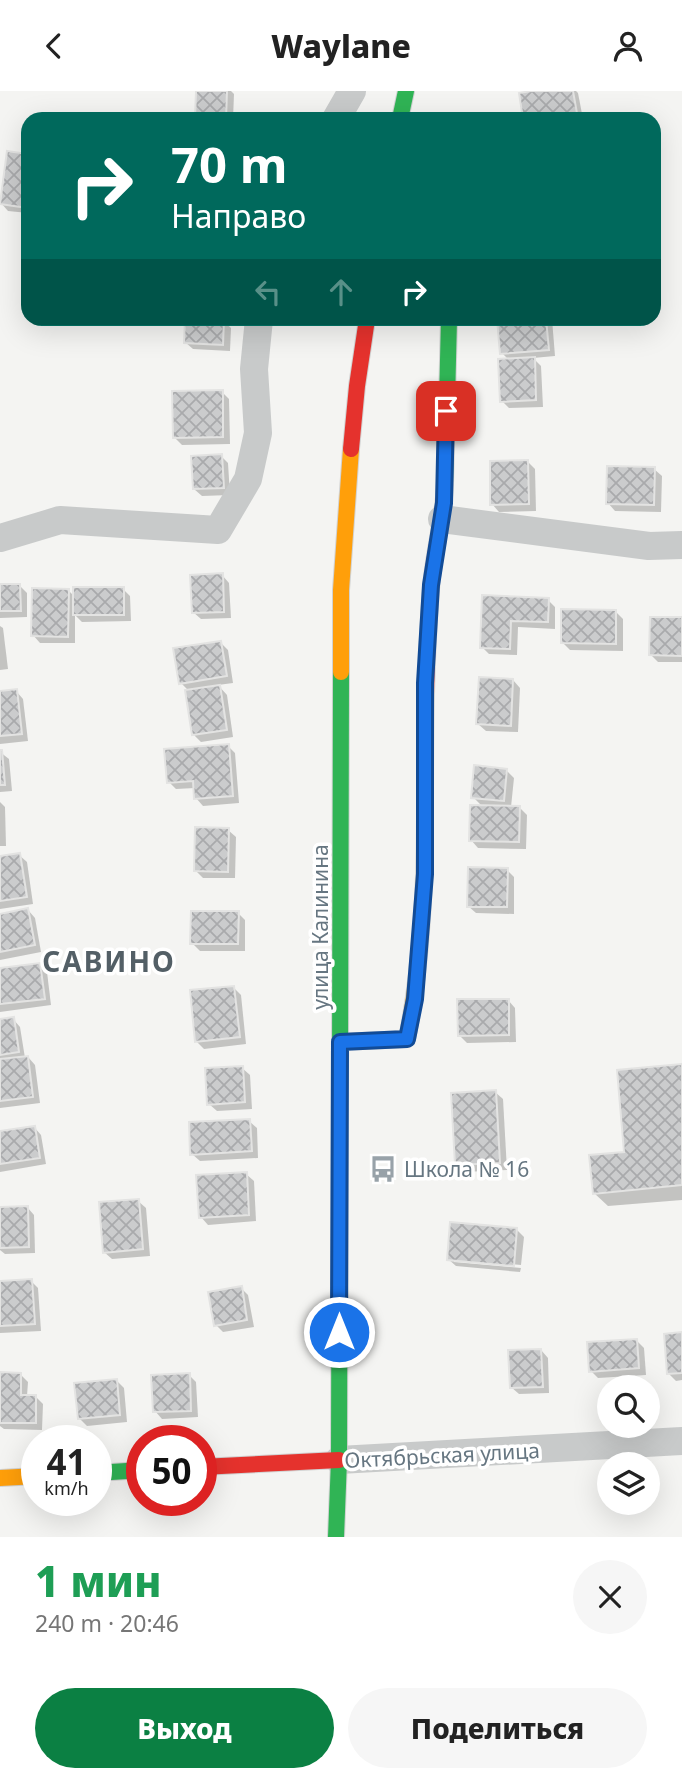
<!DOCTYPE html>
<html lang="ru">
<head>
<meta charset="utf-8">
<style>
	:root { --surface:#fff; --page:#f6f6f6; --text:#222; --muted:#767676; --accent:#0b8043 }
	body { margin:0; font-family:"Noto Sans",sans-serif; background:var(--page); color:var(--text); height:100vh; display:flex; flex-direction:column; font-size:26px; white-space:nowrap }
	* { box-sizing:border-box; margin:0 }
	p { font-size:23px; color:var(--muted) }
	.icon { flex:none; width:38px; height:38px; fill:none; stroke:currentColor; stroke-width:2; stroke-linecap:round; stroke-linejoin:round }
	.map { position:relative; height:1446px; overflow:hidden }
	.drawer { display:flex; flex-direction:column; background:var(--surface); flex:1 }
	.drawer>* { flex:none }
	.top-card { position:absolute; left:21px; top:21px; width:640px; height:214px; border-radius:21px; box-shadow:0 7px 28px #0002; background:#00695c; color:#fff; overflow:hidden }
	.controls { position:absolute; left:597px; top:1284px; display:grid; gap:14px }
	.controls a { display:grid; place-items:center; width:63px; height:63px; border-radius:50%; background:var(--surface); box-shadow:0 7px 28px #0002; font-size:35px }
	.speed { position:absolute; left:21px; top:1334px; display:flex; gap:14px; font-size:35px; font-weight:700; text-align:center }
	.speed>* { display:grid; place-content:center; width:91px; height:91px; border-radius:50%; background:var(--surface); box-shadow:0 7px 28px #0002; line-height:1 }
	.speed small { font-size:18px; font-weight:400 }
	.speed .limit { border:10px solid #d22; background:#fff; color:#111 }
	.pin { position:absolute; display:grid; place-items:center; width:60px; height:60px; color:#fff; margin:-30px; border-radius:14px; box-shadow:0 4px 10px #0006 }
	.me { position:absolute; width:77px; margin:-38px; rotate:0deg; stroke-linejoin:round; filter:drop-shadow(0 0 5px #0008) }
	.turn { display:flex; align-items:center; gap:24px; height:147px; padding:0 35px; font-size:32px }
	.turn .icon { width:91px; height:91px; stroke-width:2.5 }
	.turn b { display:block; font-size:49px; line-height:60px }
	.lanes { display:flex; align-items:center; height:66px; padding:0 35px; background:#0003; justify-content:center; gap:35px; direction:ltr }
	.lanes .off { opacity:.35 }
	.round { display:grid; place-items:center; flex:none; width:74px; height:74px; border-radius:37px; background:var(--page) }
	.headline { display:flex; align-items:center; justify-content:space-between; height:119px; padding:0 35px }
	h1 { font-size:42px; font-weight:800; line-height:52px; color:#1e9e55 }
	.button { display:flex; gap:14px; margin-top:auto; padding:14px 35px }
	.button a { flex:1; height:80px; border-radius:42px; background:var(--accent); color:#fff; font-size:28px; font-weight:800; line-height:80px; text-align:center }
	.button a+a { background:var(--page); color:var(--text) }
	header { display:flex; justify-content:space-between; align-items:center; height:91px; padding:0 35px; background:var(--surface); font-size:32px; font-weight:800 }
	.map>svg:first-child { display:block }
	.shadow { fill:#0003 }
	.building { fill:url(#building-cross-hatch); stroke:#e3e3e2; stroke-width:2 }
	.lines { fill:none; stroke-linecap:round; stroke-linejoin:round }
	.fast-casing { stroke:#d1d2d2; stroke-width:18 }
	.slow-casing { stroke:#d1d2d2; stroke-width:18 }
	.jam-casing { stroke:#d1d2d2; stroke-width:18 }
	.street { stroke:#c8caca; stroke-width:28 }
	.fast { stroke:#30b455; stroke-width:16 }
	.slow { stroke:#ff9f0a; stroke-width:16 }
	.jam { stroke:#e5322d; stroke-width:16 }
	.route-casing { stroke:#114b97; stroke-width:18 }
	.route { stroke:#1a73e8; stroke-width:12 }
	.labels { text-anchor:middle; dominant-baseline:central; stroke-width:7; stroke-linejoin:round; paint-order:stroke }
	.street-label { font-size:21px; fill:#667681; stroke:#fff }
	.poi-label { font-size:21px; fill:#667681; stroke:#fff; text-anchor:start }
	.district-label { font-size:28px; font-weight:bold; letter-spacing:2px; fill:#535f66; stroke:#fff }
</style>
</head>
<body>
<header><svg class="icon" aria-label="back" viewBox="0 0 24 24"><path d="M15 5l-7 7 7 7"/></svg>Waylane<svg class="icon" aria-label="person" viewBox="0 0 24 24"><circle cx="12" cy="8" r="4"/><path d="M4 21q1-7 8-7t8 7"/></svg></header>
<div class="map">
<svg width="682" height="1446" viewBox="0 0 682 1446">
	<defs>
		<pattern id="building-cross-hatch" width="8" height="8" patternUnits="userSpaceOnUse" patternTransform="scale(1.75)"><rect width="8" height="8" fill="#cbcccd"/><path d="M0 0l8 8M0 8l8-8" fill="none" stroke="#a9aaac"/></pattern>
	</defs>
	<rect width="100%" height="100%" fill="#f4f4f2"/>
	<g class="shadow">
		<path d="M 198,0 L 231,0 L 234,3 L 233,28 L 197,28 Z"/>
		<path d="M 541,0 L 576,0 L 578,2 L 583,28 L 525,28 Z"/>
		<path d="M 8,62 L 28,64 L 28,122 L 8,120 L 1,112 Z"/>
		<path d="M 187,228 L 223,230 L 231,237 L 230,260 L 193,258 L 185,251 Z"/>
		<path d="M 499,228 L 552,228 L 555,265 L 533,267 L 541,275 L 543,316 L 509,317 L 502,310 L 509,269 L 502,262 Z"/>
		<path d="M 222,301 L 229,308 L 230,353 L 182,354 L 174,346 Z"/>
		<path d="M 221,365 L 228,372 L 230,404 L 202,405 L 194,398 Z"/>
		<path d="M 528,371 L 535,378 L 536,420 L 499,421 L 492,413 Z"/>
		<path d="M 654,378 L 662,385 L 661,421 L 615,420 L 608,412 Z"/>
		<path d="M 222,484 L 229,492 L 231,527 L 201,528 L 193,521 Z"/>
		<path d="M 0,495 L 20,495 L 27,502 L 27,526 L 0,527 Z"/>
		<path d="M 123,498 L 130,505 L 131,530 L 82,531 L 75,524 L 75,552 L 40,552 L 33,544 L 69,500 L 75,506 Z"/>
		<path d="M 484,506 L 548,509 L 555,516 L 555,538 L 518,536 L 517,564 L 489,563 L 482,556 Z"/>
		<path d="M 616,521 L 623,528 L 623,560 L 570,559 L 563,552 Z"/>
		<path d="M 682,528 L 682,571 L 658,571 L 651,564 Z"/>
		<path d="M 0,535 L 3,537 L 8,578 L 0,579 Z"/>
		<path d="M 221,552 L 228,559 L 233,592 L 218,594 L 227,604 L 233,646 L 201,651 L 194,644 L 190,601 L 181,592 Z"/>
		<path d="M 513,589 L 520,597 L 518,641 L 486,640 L 478,633 Z"/>
		<path d="M 16,600 L 23,608 L 28,650 L 0,653 L 0,602 Z"/>
		<path d="M 228,655 L 235,662 L 239,712 L 203,715 L 196,707 L 195,697 L 176,698 L 169,691 Z"/>
		<path d="M 0,661 L 9,668 L 12,700 L 0,701 Z"/>
		<path d="M 506,679 L 514,687 L 511,716 L 519,716 L 527,724 L 526,758 L 478,757 L 471,749 L 483,716 L 473,706 Z"/>
		<path d="M 0,711 L 5,716 L 6,755 L 0,755 Z"/>
		<path d="M 228,739 L 236,746 L 235,787 L 203,787 L 195,779 Z"/>
		<path d="M 19,764 L 27,771 L 33,813 L 0,818 L 0,767 Z"/>
		<path d="M 507,779 L 514,786 L 514,823 L 476,822 L 468,815 Z"/>
		<path d="M 28,819 L 35,827 L 41,861 L 0,869 L 0,824 Z"/>
		<path d="M 238,822 L 245,829 L 245,860 L 200,860 L 192,852 Z"/>
		<path d="M 40,874 L 47,881 L 51,914 L 0,921 L 0,879 Z"/>
		<path d="M 234,897 L 241,904 L 246,953 L 204,958 L 196,950 Z"/>
		<path d="M 508,909 L 515,917 L 516,951 L 467,952 L 460,945 Z"/>
		<path d="M 13,928 L 20,936 L 25,967 L 28,966 L 35,974 L 40,1012 L 0,1017 L 0,930 Z"/>
		<path d="M 682,975 L 682,1109 L 608,1115 L 594,1102 L 626,1063 Z"/>
		<path d="M 242,977 L 250,984 L 252,1018 L 217,1020 L 209,1013 Z"/>
		<path d="M 495,1001 L 503,1008 L 507,1079 L 464,1081 L 457,1074 Z"/>
		<path d="M 249,1030 L 257,1037 L 258,1067 L 200,1070 L 192,1063 Z"/>
		<path d="M 34,1036 L 41,1044 L 46,1073 L 0,1081 L 0,1042 Z"/>
		<path d="M 246,1083 L 254,1090 L 256,1130 L 208,1134 L 201,1126 Z"/>
		<path d="M 138,1110 L 146,1117 L 150,1165 L 112,1168 L 104,1161 Z"/>
		<path d="M 27,1116 L 34,1124 L 35,1162 L 5,1163 L 0,1159 L 0,1117 Z"/>
		<path d="M 516,1138 L 524,1146 L 521,1174 L 454,1168 L 454,1171 L 521,1177 L 520,1181 L 456,1175 L 448,1168 Z"/>
		<path d="M 31,1190 L 38,1197 L 41,1240 L 0,1242 L 0,1192 Z"/>
		<path d="M 241,1197 L 248,1204 L 254,1236 L 223,1241 L 216,1234 Z"/>
		<path d="M 682,1243 L 682,1289 L 676,1290 L 668,1282 Z"/>
		<path d="M 637,1250 L 644,1257 L 646,1284 L 598,1287 L 591,1280 Z"/>
		<path d="M 541,1259 L 548,1267 L 549,1302 L 519,1303 L 511,1296 Z"/>
		<path d="M 0,1283 L 20,1283 L 28,1291 L 27,1305 L 35,1305 L 43,1313 L 42,1339 L 4,1338 L 0,1335 Z"/>
		<path d="M 189,1284 L 196,1291 L 198,1326 L 162,1328 L 155,1320 Z"/>
		<path d="M 117,1290 L 124,1297 L 127,1331 L 87,1335 L 79,1327 Z"/>
	</g>
	<g class="building">
		<path d="M 196,0 L 227,0 L 226,28 L 195,28 Z"/>
		<path d="M 531,0 L 573,0 L 578,28 L 523,28 L 519,2 Z"/>
		<path d="M 7,60 L 28,63 L 26,94 L 28,94 L 28,117 L 0,113 Z"/>
		<path d="M 185,228 L 224,228 L 223,254 L 184,252 Z"/>
		<path d="M 497,228 L 546,228 L 549,259 L 500,263 Z"/>
		<path d="M 535,266 L 536,309 L 500,311 L 498,268 Z"/>
		<path d="M 223,299 L 223,346 L 173,347 L 172,300 Z"/>
		<path d="M 222,363 L 224,397 L 193,398 L 191,365 Z"/>
		<path d="M 528,369 L 529,413 L 490,414 L 490,370 Z"/>
		<path d="M 607,375 L 655,376 L 654,414 L 606,413 Z"/>
		<path d="M 223,482 L 224,521 L 192,522 L 190,484 Z"/>
		<path d="M 0,493 L 20,493 L 21,520 L 0,520 Z"/>
		<rect x="73" y="496" width="51" height="28"/>
		<path d="M 32,497 L 69,498 L 68,546 L 31,545 Z"/>
		<path d="M 482,504 L 549,507 L 548,531 L 511,530 L 510,558 L 480,557 Z"/>
		<path d="M 561,518 L 616,519 L 616,553 L 561,552 Z"/>
		<path d="M 650,526 L 682,526 L 682,565 L 649,564 Z"/>
		<path d="M 221,550 L 227,585 L 179,593 L 173,557 Z"/>
		<path d="M 479,586 L 513,588 L 511,635 L 476,633 Z"/>
		<path d="M 220,594 L 227,639 L 192,644 L 185,599 Z"/>
		<path d="M 17,598 L 22,643 L 0,645 L 0,600 Z"/>
		<path d="M 229,653 L 233,705 L 194,708 L 193,690 L 167,692 L 164,658 Z"/>
		<path d="M 0,659 L 2,659 L 5,694 L 0,694 Z"/>
		<path d="M 474,674 L 507,678 L 504,710 L 471,707 Z"/>
		<path d="M 470,714 L 520,715 L 519,751 L 469,750 Z"/>
		<path d="M 195,736 L 229,737 L 228,781 L 194,780 Z"/>
		<path d="M 20,762 L 27,806 L 0,810 L 0,765 Z"/>
		<path d="M 468,776 L 508,777 L 507,816 L 467,816 Z"/>
		<path d="M 28,817 L 35,854 L 0,861 L 0,823 Z"/>
		<path d="M 191,820 L 239,820 L 238,853 L 190,853 Z"/>
		<path d="M 40,872 L 45,908 L 0,913 L 0,877 Z"/>
		<path d="M 234,895 L 240,946 L 195,951 L 190,899 Z"/>
		<path d="M 457,908 L 509,908 L 509,944 L 458,945 Z"/>
		<path d="M 14,926 L 19,961 L 0,964 L 0,928 Z"/>
		<path d="M 28,965 L 33,1006 L 0,1010 L 0,968 Z"/>
		<path d="M 682,973 L 682,1094 L 593,1103 L 589,1064 L 624,1061 L 617,979 Z"/>
		<path d="M 243,975 L 245,1011 L 207,1014 L 205,977 Z"/>
		<path d="M 496,999 L 500,1072 L 455,1074 L 451,1002 Z"/>
		<path d="M 250,1028 L 252,1060 L 190,1064 L 189,1031 Z"/>
		<path d="M 35,1035 L 40,1067 L 0,1073 L 0,1040 Z"/>
		<path d="M 247,1081 L 249,1124 L 199,1127 L 196,1084 Z"/>
		<path d="M 139,1108 L 143,1158 L 103,1162 L 99,1111 Z"/>
		<path d="M 28,1115 L 29,1156 L 0,1157 L 0,1116 Z"/>
		<path d="M 450,1131 L 517,1137 L 514,1175 L 447,1169 Z"/>
		<path d="M 32,1188 L 35,1233 L 0,1235 L 0,1190 Z"/>
		<path d="M 242,1195 L 247,1229 L 214,1235 L 208,1201 Z"/>
		<path d="M 682,1241 L 682,1282 L 667,1283 L 664,1243 Z"/>
		<path d="M 637,1248 L 639,1277 L 589,1281 L 587,1251 Z"/>
		<path d="M 541,1258 L 543,1296 L 510,1297 L 508,1259 Z"/>
		<path d="M 0,1281 L 21,1282 L 21,1304 L 36,1304 L 36,1332 L 0,1332 Z"/>
		<path d="M 190,1282 L 191,1320 L 153,1321 L 151,1284 Z"/>
		<path d="M 117,1288 L 120,1324 L 78,1328 L 74,1292 Z"/>
	</g>
	<g class="lines">
		<defs>
			<g id="fast">
				<path d="M 400,28 L 406,0"/>
				<path d="M 445,392 L 449,228"/>
				<path d="M 96,1382 L 142,1379"/>
				<path d="M 336,1446 L 339,1369 L 341,581"/>
			</g>
			<g id="slow">
				<path d="M 341,581 L 341,499 L 351,358"/>
				<path d="M 340,951 L 407,948 C 421,876 425,801 425,728"/>
				<path d="M 0,1387 L 37,1385"/>
			</g>
			<g id="jam">
				<path d="M 351,358 L 357,295 L 367,228"/>
				<path d="M 425,728 C 425,651 425,575 431,498 C 433,463 444,428 445,392"/>
				<path d="M 201,1376 L 339,1369"/>
			</g>
		</defs>
		<use href="#fast" class="fast-casing"/>
		<use href="#slow" class="slow-casing"/>
		<use href="#jam" class="jam-casing"/>
		<g class="street">
			<path d="M 336,28 L 352,0"/>
			<path d="M 442,428 L 649,455 L 682,454"/>
			<path d="M 0,447 L 60,429 L 218,439 L 248,388 L 258,342 L 254,278 L 259,228"/>
			<path d="M 339,1369 L 682,1350"/>
		</g>
		<use href="#fast" class="fast"/>
		<use href="#slow" class="slow"/>
		<use href="#jam" class="jam"/>
	</g>
	<g class="lines">
		<defs>
			<path id="route" d="M 339,1241 L 340,951 L 407,948 L 415,908 L 425,783 L 425,592 L 431,494 L 444,412 L 446,320"/>
		</defs>
		<use href="#route" class="route-casing"/>
		<use href="#route" class="route"/>
	</g>
	<defs>
		<symbol id="bus-bare" viewBox="-9 -9 18 18"><path d="M-5-6H5V4H4V6H2V4H-2V6H-4V4H-5ZM-3.5-4V0h7V-4ZM-3.5 1.2v1.5H-2V1.2ZM2 1.2v1.5H3.5V1.2Z" fill="#98a2a9" stroke="#fff" stroke-width="2.5" paint-order="stroke"/></symbol>
	</defs>
	<g fill-rule="evenodd">
		<use href="#bus-bare" x="364" y="1059" width="38" height="38"/>
	</g>
	<g class="labels">
		<g class="street-label">
			<text transform="translate(320 836) rotate(-90)">улица Калинина</text>
			<text transform="translate(442 1364) rotate(-3)">Октябрьская улица</text>
		</g>
		<g class="poi-label">
			<text x="404" y="1078">Школа № 16</text>
		</g>
		<g class="district-label">
			<text x="109" y="870">САВИНО</text>
		</g>
	</g>
</svg>
<div class="controls">
<a><svg class="icon" aria-label="search" viewBox="0 0 24 24"><circle cx="10" cy="10" r="6"/><path d="M15 15l6 6"/></svg></a>
<a><svg class="icon" aria-label="layers" viewBox="0 0 24 24"><path d="M12 4l9 5-9 5-9-5zM3 14l9 5 9-5"/></svg></a>
</div>
<div class="speed"><div>41<small>km/h</small></div><div class="limit">50</div></div>
<div class="pin" style="left:446px;top:320px;background:#d93025"><svg class="icon" aria-label="arrive" viewBox="0 0 24 24"><path d="M6 21V4h12l-3 4 3 4H6"/></svg></div>
<svg class="me" style="left:339px;top:1241px" viewBox="-20 -20 40 40"><circle r="17" fill="#1a73e8" stroke="#fff" stroke-width="3"/><path d="M0-11L8 9 0 5-8 9z" fill="#fff"/></svg>
<div class="top-card">
<div class="turn"><svg class="icon" aria-label="right" viewBox="0 0 24 24"><path d="M7 20v-9h11M14 6l5 5-5 5"/></svg><div><b>70 m</b>Направо</div></div>
<div class="lanes"><svg class="icon off" aria-label="left" viewBox="0 0 24 24"><path d="M17 20v-9H6M10 6l-5 5 5 5"/></svg><svg class="icon off" aria-label="ahead" viewBox="0 0 24 24"><path d="M12 20V5M6 11l6-6 6 6"/></svg><svg class="icon" aria-label="right" viewBox="0 0 24 24"><path d="M7 20v-9h11M14 6l5 5-5 5"/></svg></div>
</div>
</div>
<section class="drawer">
<div class="headline"><div><h1>1 мин</h1><p>240 m · 20:46</p></div><a class="round"><svg class="icon" aria-label="close" viewBox="0 0 24 24"><path d="M6 6l12 12M18 6L6 18"/></svg></a></div>
<div class="button"><a>Выход</a><a>Поделиться</a></div>
</section>
</body>
</html>
